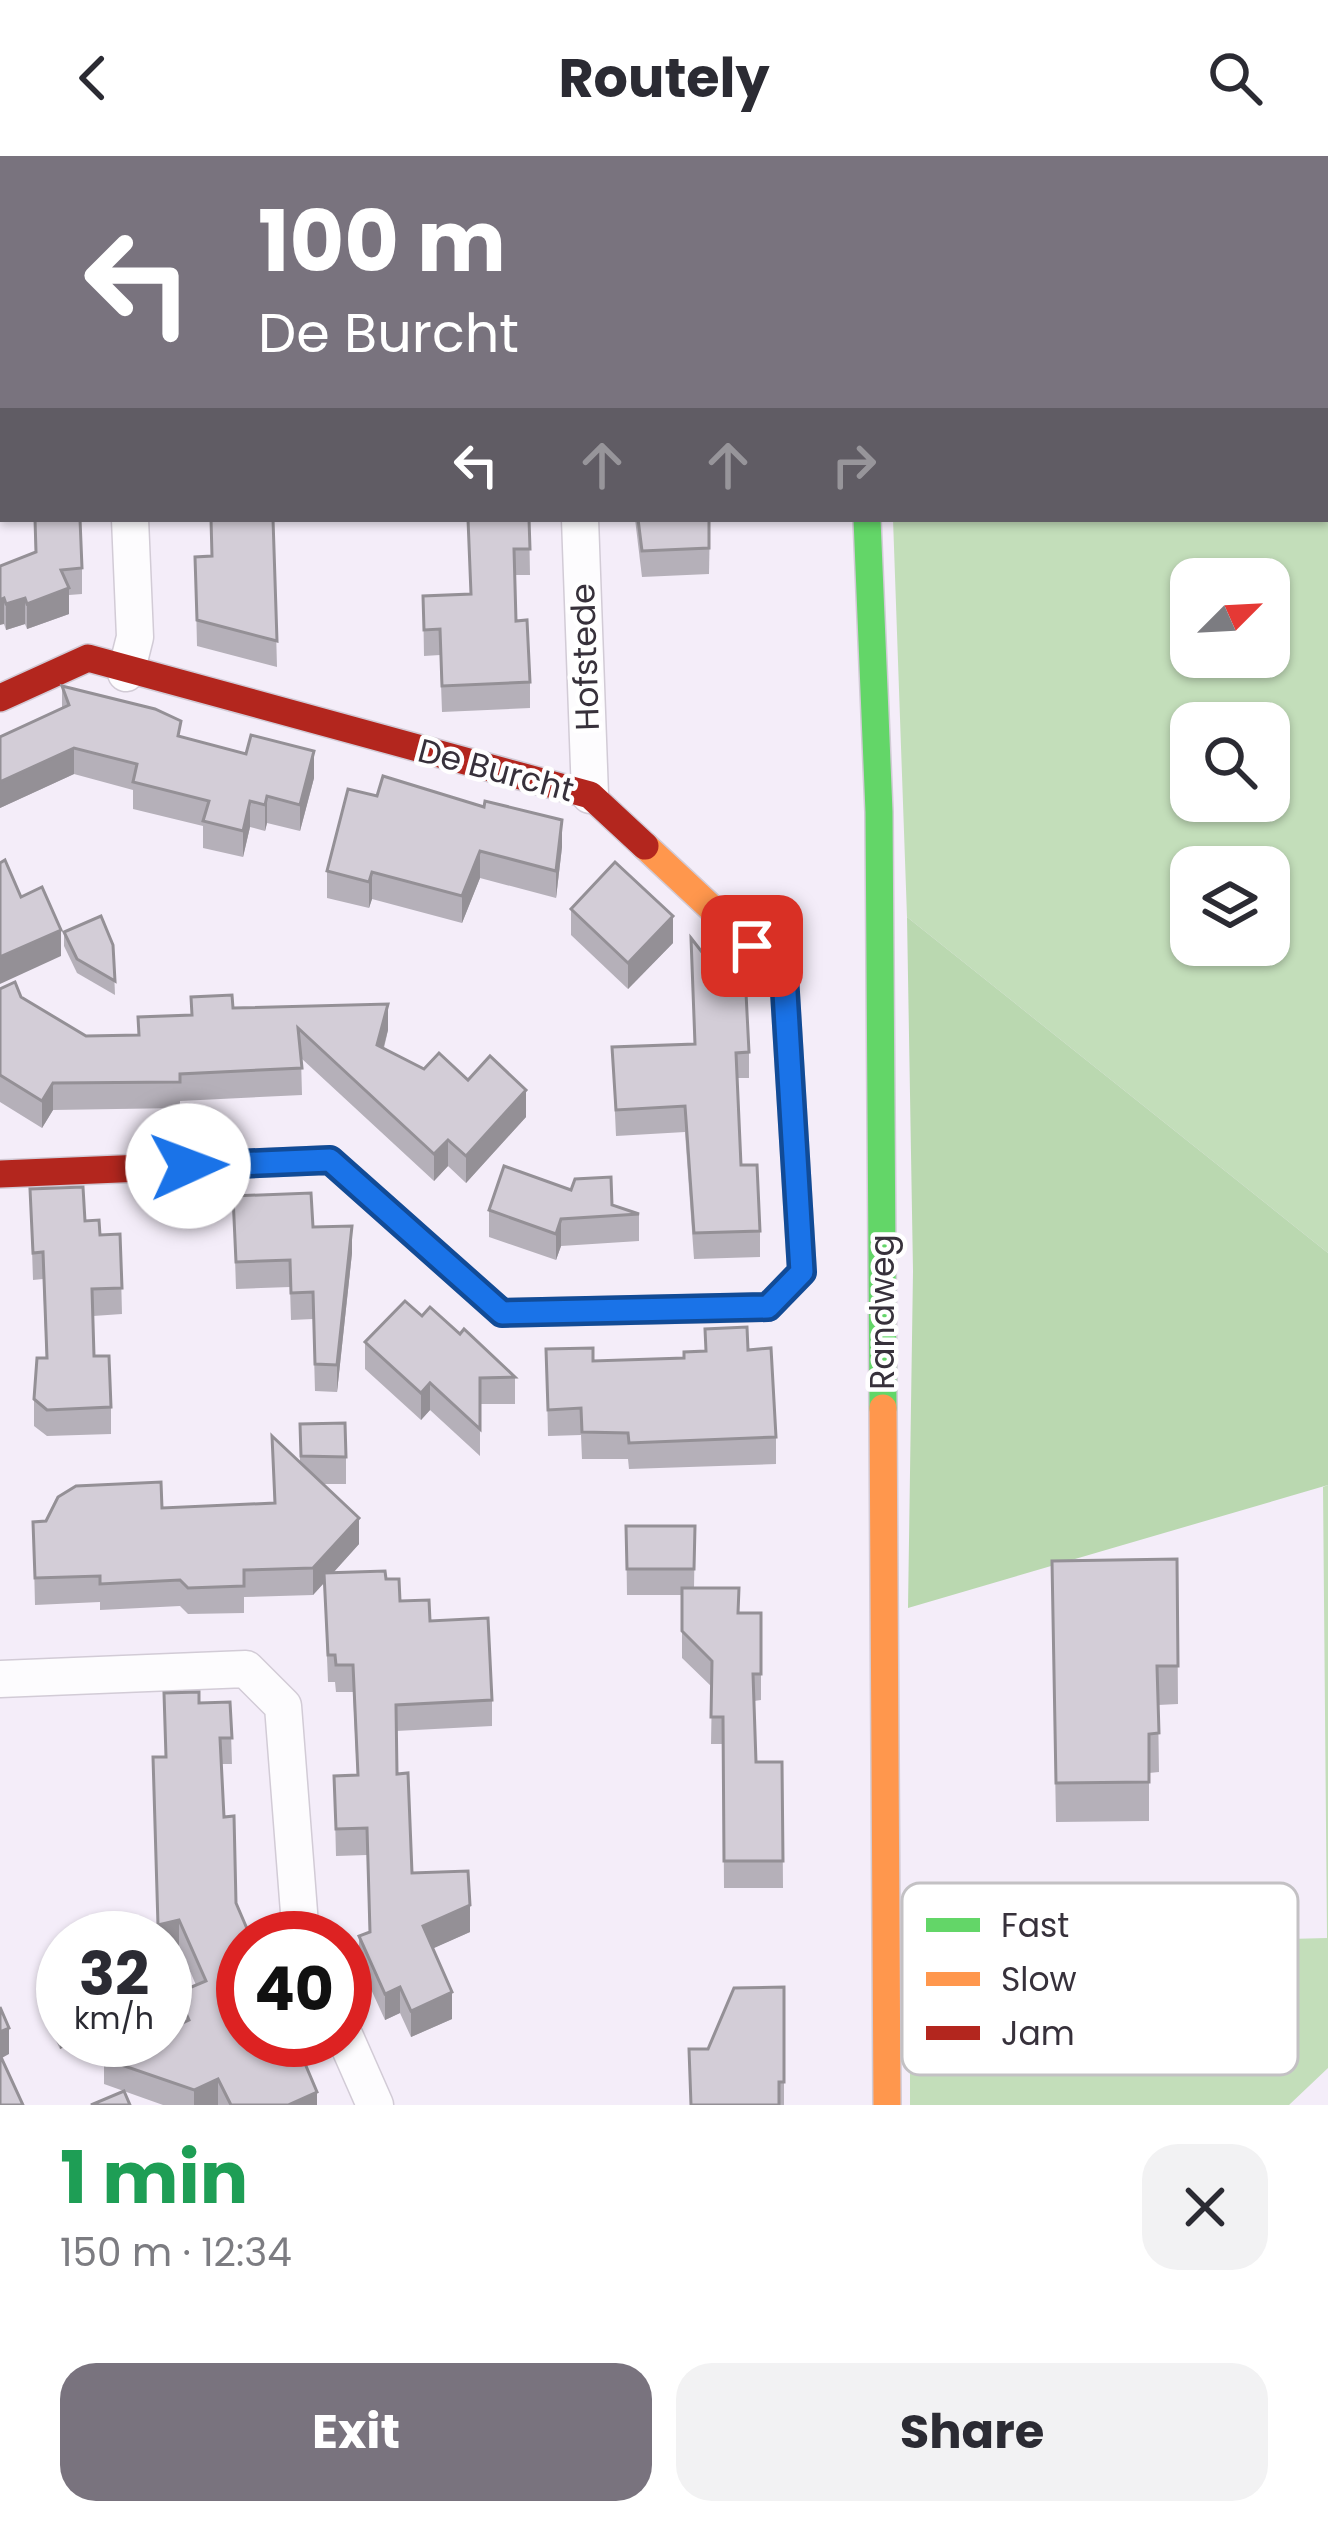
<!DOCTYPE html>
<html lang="en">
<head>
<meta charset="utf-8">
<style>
	:root { --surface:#fff; --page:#f2f2f3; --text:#2b2b33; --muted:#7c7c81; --accent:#79737e }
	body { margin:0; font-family:Poppins,sans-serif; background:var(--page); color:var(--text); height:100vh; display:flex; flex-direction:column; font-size:45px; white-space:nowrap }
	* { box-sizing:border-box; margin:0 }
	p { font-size:39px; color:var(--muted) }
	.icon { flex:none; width:66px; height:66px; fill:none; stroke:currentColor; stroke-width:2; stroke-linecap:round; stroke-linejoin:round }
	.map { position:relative; height:1949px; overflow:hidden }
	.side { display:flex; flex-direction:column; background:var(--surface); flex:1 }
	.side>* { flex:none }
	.top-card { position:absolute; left:0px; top:0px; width:1329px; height:366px; box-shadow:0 3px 9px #0004; background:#79737e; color:#fff; overflow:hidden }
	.needle { width:78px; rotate:66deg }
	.buttons { position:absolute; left:1170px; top:402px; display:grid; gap:24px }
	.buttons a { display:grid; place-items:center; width:120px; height:120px; border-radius:24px; background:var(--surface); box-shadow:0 3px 9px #0004; font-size:60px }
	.speed { position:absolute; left:36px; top:1755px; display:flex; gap:24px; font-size:60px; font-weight:700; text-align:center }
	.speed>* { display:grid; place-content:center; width:156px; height:156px; border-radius:50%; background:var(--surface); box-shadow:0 3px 9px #0004; line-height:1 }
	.speed small { font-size:30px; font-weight:400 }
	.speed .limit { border:18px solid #d22; background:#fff; color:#111 }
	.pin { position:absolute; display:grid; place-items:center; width:102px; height:102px; color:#fff; margin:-51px; border-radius:24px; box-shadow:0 6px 18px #0006 }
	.me { position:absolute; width:132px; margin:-66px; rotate:88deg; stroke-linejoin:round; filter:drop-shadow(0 0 9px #0008) }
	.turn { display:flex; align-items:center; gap:42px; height:252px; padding:0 60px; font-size:54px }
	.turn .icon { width:156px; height:156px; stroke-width:2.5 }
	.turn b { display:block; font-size:84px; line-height:102px }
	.lanes { display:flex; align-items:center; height:114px; padding:0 60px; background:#0003; justify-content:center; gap:60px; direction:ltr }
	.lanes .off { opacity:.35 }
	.round { display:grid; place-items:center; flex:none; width:126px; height:126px; border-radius:36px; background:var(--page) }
	.headline { display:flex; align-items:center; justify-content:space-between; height:204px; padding:0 60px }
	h1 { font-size:72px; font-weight:700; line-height:90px; color:#1e9e55 }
	.cta { display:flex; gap:24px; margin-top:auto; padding:24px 60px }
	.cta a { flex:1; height:138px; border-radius:36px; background:var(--accent); color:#fff; font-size:48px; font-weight:700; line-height:138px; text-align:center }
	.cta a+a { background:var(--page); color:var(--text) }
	header { display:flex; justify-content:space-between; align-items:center; height:156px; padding:0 60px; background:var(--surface); font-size:54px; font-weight:700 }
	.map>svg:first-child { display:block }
	.green { fill:#c3deba; fill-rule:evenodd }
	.forest { fill:#bad8b0 }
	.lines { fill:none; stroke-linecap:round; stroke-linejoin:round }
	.street-casing { stroke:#d2cbd6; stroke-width:39 }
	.fast-casing { stroke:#d2cbd6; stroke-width:30 }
	.slow-casing { stroke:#d2cbd6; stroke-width:30 }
	.jam-casing { stroke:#d2cbd6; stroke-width:30 }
	.street { stroke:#fdfcfe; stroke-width:36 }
	.fast { stroke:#63d668; stroke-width:27 }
	.slow { stroke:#ff974d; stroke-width:27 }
	.jam { stroke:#b3261e; stroke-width:27 }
	.wall { fill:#b5b0b9 }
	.shaded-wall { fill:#949096 }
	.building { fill:#d3cdd7; stroke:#949096; stroke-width:3 }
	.route-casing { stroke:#114b97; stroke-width:30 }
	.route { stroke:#1a73e8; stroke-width:21 }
	.labels { text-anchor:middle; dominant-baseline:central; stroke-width:9; stroke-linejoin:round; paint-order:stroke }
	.street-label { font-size:33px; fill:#37313b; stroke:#fff }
	.key { fill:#fff; stroke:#c3c1c4; stroke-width:3 }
	.key-label { font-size:33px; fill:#37313b }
</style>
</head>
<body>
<header><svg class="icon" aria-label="back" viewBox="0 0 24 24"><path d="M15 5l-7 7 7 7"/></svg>Routely<svg class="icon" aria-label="search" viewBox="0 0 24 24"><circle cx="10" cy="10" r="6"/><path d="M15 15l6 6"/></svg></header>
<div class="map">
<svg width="1328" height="1949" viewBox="0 0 1328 1949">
	<rect width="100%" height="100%" fill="#f4edf9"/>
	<g class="green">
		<path d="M 1326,308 L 1328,311 L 1328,1097 L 907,761 L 893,363 L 1326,363 ZM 1191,423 L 1269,423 L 1269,501 L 1191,501 ZM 1191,567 L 1269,567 L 1269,645 L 1191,645 ZM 1191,711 L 1269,711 L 1269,789 L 1191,789 Z"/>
		<path d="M 1328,1329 L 1328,1912 L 1289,1949 L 910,1949 L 910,1793 L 1327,1782 L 1323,1331 Z"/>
	</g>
	<path class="forest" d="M 907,761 L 1328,1097 L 1328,1329 L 908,1452 L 913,1115 Z"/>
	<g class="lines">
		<defs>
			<g id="street">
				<path d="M 115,0 L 115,3"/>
				<path d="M 584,0 L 584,3"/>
				<path d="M 853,0 L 853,3"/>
				<path d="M 580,363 L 590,639"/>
				<path d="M 126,517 L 135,481 L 130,363"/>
				<path d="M 0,1523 L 246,1513 L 283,1550 L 301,1782"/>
				<path d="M 345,1881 L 375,1949"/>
			</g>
			<path id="fast" d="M 867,363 L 879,656 L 883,1252"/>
			<g id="slow">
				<path d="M 645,690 L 784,820 L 802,1116 L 768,1151 L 729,1152"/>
				<path d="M 883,1252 L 887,1949"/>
			</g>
			<g id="jam">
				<path d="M 0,542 L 88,502 L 590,639 L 645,690"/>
				<path d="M 0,1018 L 330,1004 L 502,1157 L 729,1152"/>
			</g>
		</defs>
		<use href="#street" class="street-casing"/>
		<use href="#fast" class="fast-casing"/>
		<use href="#slow" class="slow-casing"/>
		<use href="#jam" class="jam-casing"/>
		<use href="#street" class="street"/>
		<use href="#fast" class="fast"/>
		<use href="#slow" class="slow"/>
		<use href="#jam" class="jam"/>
	</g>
	<g class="wall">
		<path d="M 0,0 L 46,0 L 46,3 L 3,3 L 3,296 L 0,296 L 0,228 L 3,228 L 0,161 Z"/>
		<rect x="241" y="0" width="227" height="3"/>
		<path d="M 1260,0 L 1328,0 L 1328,27 L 1326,29 L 1326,3 L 1263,3 Z"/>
		<path d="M 34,363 L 82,412 L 82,438 L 69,439 L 69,458 L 27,473 L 25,468 L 6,474 L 4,468 L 0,410 L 35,397 Z"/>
		<path d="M 210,363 L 273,363 L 277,511 L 197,490 L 195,401 L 212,400 Z"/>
		<path d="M 529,363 L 530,419 L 514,419 L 516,465 L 530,526 L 530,552 L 442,556 L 440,499 L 424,500 L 423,440 L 470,438 Z"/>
		<path d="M 635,363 L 710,363 L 709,418 L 642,421 Z"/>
		<path d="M 62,530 L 181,581 L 314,622 L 300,675 L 267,667 L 265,675 L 250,671 L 243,701 L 203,692 L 203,670 L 133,653 L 133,634 L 74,618 L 0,652 L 0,581 L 62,553 Z"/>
		<path d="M 348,633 L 562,691 L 556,742 L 480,722 L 462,767 L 372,743 L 369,752 L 327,742 L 327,715 Z"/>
		<path d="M 571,753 L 673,787 L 628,833 L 571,779 Z"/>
		<path d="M 64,776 L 113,789 L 115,839 L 77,817 L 64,790 Z"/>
		<path d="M 691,782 L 749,896 L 749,922 L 737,922 L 741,1009 L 760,1075 L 760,1101 L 694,1103 L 685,976 L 616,980 L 612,891 L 694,888 Z"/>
		<path d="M 0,833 L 21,841 L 86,880 L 138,879 L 191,859 L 191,841 L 233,852 L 388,874 L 384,892 L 424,913 L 468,924 L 526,961 L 466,1027 L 448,1010 L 434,1025 L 301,902 L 302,939 L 180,945 L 180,952 L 53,954 L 42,972 L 0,946 Z"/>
		<path d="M 30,1033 L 85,1065 L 100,1079 L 120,1078 L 122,1158 L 93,1160 L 94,1200 L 111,1251 L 111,1278 L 47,1280 L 34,1270 L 34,1243 L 46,1202 L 43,1123 L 33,1124 Z"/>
		<path d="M 233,1040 L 313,1071 L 352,1097 L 337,1236 L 315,1235 L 313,1163 L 291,1164 L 290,1131 L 236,1133 Z"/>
		<path d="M 612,1049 L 639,1058 L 639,1085 L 561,1090 L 556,1104 L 489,1081 L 489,1054 Z"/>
		<path d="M 422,1160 L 460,1178 L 515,1221 L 515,1248 L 480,1248 L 480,1300 L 430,1254 L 421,1264 L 365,1213 L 365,1186 Z"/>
		<path d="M 705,1173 L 748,1194 L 776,1281 L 776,1308 L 629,1313 L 628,1303 L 582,1303 L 581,1279 L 548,1280 L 546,1193 L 593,1205 L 684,1202 L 705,1195 Z"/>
		<path d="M 300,1268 L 346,1301 L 346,1328 L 323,1328 L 359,1388 L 333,1417 L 386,1423 L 400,1445 L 430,1465 L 492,1544 L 492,1570 L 396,1575 L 397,1618 L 412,1717 L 470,1776 L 433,1792 L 452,1863 L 411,1881 L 400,1857 L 385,1864 L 359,1807 L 359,1780 L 369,1776 L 367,1699 L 336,1700 L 334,1620 L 357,1619 L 353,1536 L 336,1536 L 335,1526 L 328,1526 L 324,1427 L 313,1439 L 244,1441 L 244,1457 L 188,1458 L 180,1450 L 100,1454 L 100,1446 L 35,1449 L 33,1366 L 162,1352 L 274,1347 L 272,1280 L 300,1307 Z"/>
		<path d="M 626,1370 L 695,1370 L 694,1432 L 739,1457 L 761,1457 L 761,1544 L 754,1545 L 756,1606 L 782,1606 L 783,1732 L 724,1732 L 723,1588 L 711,1588 L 712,1531 L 682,1502 L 682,1439 L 627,1439 Z"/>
		<path d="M 1177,1403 L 1178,1548 L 1158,1549 L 1159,1616 L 1149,1617 L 1149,1665 L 1056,1666 L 1052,1444 Z"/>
		<path d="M 230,1546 L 232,1608 L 221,1608 L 224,1661 L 236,1747 L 317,1949 L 163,1949 L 104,1928 L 104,1903 L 180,1868 L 177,1863 L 177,1837 L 196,1829 L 179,1790 L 165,1782 L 158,1782 L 153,1627 L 165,1601 L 199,1547 Z"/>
		<path d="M 784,1831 L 784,1949 L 690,1949 Z"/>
		<path d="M 45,1848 L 63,1884 L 79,1884 L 60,1893 L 45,1862 Z"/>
	</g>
	<g class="shaded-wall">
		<path d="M 1328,0 L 1328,27 L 1326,29 L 1326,3 Z"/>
		<path d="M 1328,242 L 1328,269 L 1326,271 L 1326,244 Z"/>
		<path d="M 69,432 L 69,458 L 27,473 L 27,448 Z"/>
		<path d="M 4,442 L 4,468 L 0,469 L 0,444 Z"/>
		<path d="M 25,442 L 25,468 L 6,474 L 6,448 Z"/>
		<path d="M 74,592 L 74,618 L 0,652 L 0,626 Z"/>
		<path d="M 314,595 L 314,622 L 300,675 L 300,649 Z"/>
		<path d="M 267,640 L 267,667 L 265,675 L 265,649 Z"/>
		<path d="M 250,645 L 250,671 L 243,701 L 243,675 Z"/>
		<path d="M 562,664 L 562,691 L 556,742 L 556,715 Z"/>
		<path d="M 480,695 L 480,722 L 462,767 L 462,740 Z"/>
		<path d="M 372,716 L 372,743 L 369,752 L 369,726 Z"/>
		<path d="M 673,760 L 673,787 L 628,833 L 628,807 Z"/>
		<path d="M 61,774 L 61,800 L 0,828 L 0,801 Z"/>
		<path d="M 388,848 L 388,874 L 377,916 L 377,889 Z"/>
		<path d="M 53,927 L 53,954 L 42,972 L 42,945 Z"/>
		<path d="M 526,934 L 526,961 L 466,1027 L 466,1000 Z"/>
		<path d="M 448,984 L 448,1010 L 434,1025 L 434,998 Z"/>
		<path d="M 561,1063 L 561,1090 L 556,1104 L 556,1078 Z"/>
		<path d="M 352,1070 L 352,1097 L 337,1236 L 337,1209 Z"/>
		<path d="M 430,1227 L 430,1254 L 421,1264 L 421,1237 Z"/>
		<path d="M 359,1362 L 359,1388 L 313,1439 L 313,1412 Z"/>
		<path d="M 470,1749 L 470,1776 L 423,1797 L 423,1770 Z"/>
		<path d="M 179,1764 L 179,1790 L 165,1793 L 165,1782 L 158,1782 L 158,1769 Z"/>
		<path d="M 400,1831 L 400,1857 L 385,1864 L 385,1838 Z"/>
		<path d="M 452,1836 L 452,1863 L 411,1881 L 411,1855 Z"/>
		<path d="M 9,1872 L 9,1898 L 0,1903 L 0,1876 Z"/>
		<path d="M 63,1878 L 63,1884 L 79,1884 L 60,1893 L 60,1879 Z"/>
		<path d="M 218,1923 L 218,1949 L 194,1949 L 194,1934 Z"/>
		<path d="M 317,1936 L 317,1949 L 288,1949 Z"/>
	</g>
	<g class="building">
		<path d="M 0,0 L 33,0 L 33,3 L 3,3 L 3,214 L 0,136 Z"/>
		<rect x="242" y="0" width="35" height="3"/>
		<path d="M 633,0 L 764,0 L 764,3 L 634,3 Z"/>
		<path d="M 1283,0 L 1328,0 L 1325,3 L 1286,3 Z"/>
		<path d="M 1328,183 L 1328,242 L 1326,244 L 1326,184 Z"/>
		<rect x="0" y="228" width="3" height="43"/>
		<path d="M 35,363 L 80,363 L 82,412 L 61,414 L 69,432 L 27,448 L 25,442 L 6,448 L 4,442 L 0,444 L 0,410 L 36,396 Z"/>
		<path d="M 211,363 L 273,363 L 277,485 L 197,464 L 195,401 L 212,400 Z"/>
		<path d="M 468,363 L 529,363 L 530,393 L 514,393 L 516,465 L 527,464 L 530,526 L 442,530 L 440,473 L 424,474 L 423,440 L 471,438 Z"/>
		<path d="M 638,363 L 709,363 L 709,392 L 642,395 Z"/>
		<path d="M 62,530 L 155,553 L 181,565 L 178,580 L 246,598 L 251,579 L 314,595 L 300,649 L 267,640 L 265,649 L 250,645 L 243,675 L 203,665 L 209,645 L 133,626 L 137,608 L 74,592 L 0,626 L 0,581 L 69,549 Z"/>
		<path d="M 383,620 L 484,651 L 485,645 L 562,664 L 556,715 L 480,695 L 462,740 L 372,716 L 369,726 L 327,715 L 348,633 L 377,640 Z"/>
		<path d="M 5,704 L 21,741 L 42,731 L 61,774 L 0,801 L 0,707 Z"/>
		<path d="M 615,706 L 673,760 L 628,807 L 571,753 Z"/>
		<path d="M 101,760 L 113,789 L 115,825 L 77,803 L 64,776 Z"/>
		<path d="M 691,782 L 719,818 L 745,817 L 749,896 L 736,897 L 741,1009 L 757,1009 L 760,1075 L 694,1077 L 685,950 L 616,954 L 612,891 L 695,888 Z"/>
		<path d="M 15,826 L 21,841 L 86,880 L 139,879 L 138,861 L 192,859 L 191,841 L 232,839 L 233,852 L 388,848 L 377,889 L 424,913 L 439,897 L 468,924 L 490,900 L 526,934 L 466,1000 L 448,984 L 434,998 L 298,872 L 302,912 L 180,918 L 180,926 L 53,927 L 42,945 L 0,919 L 0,833 Z"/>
		<path d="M 504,1010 L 571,1034 L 575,1023 L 611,1021 L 612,1049 L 639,1058 L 561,1063 L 556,1078 L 489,1054 Z"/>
		<path d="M 83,1031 L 85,1065 L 99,1064 L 100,1079 L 120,1078 L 122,1132 L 92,1133 L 94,1200 L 109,1200 L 111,1251 L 47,1254 L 34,1243 L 37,1202 L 47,1202 L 43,1096 L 33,1097 L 30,1033 Z"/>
		<path d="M 311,1037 L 313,1071 L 352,1070 L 337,1209 L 315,1208 L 313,1136 L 291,1137 L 290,1104 L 236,1106 L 233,1040 Z"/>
		<path d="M 405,1145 L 422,1160 L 430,1151 L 460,1178 L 464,1173 L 515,1221 L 480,1222 L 480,1273 L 430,1227 L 421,1237 L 365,1186 Z"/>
		<path d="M 747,1171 L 748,1194 L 771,1192 L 776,1281 L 629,1287 L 628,1277 L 582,1276 L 581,1252 L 548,1254 L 546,1193 L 593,1192 L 593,1205 L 684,1202 L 684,1196 L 706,1195 L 705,1173 Z"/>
		<path d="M 345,1267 L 346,1301 L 301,1300 L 300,1268 Z"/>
		<path d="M 272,1280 L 359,1362 L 313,1412 L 244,1414 L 244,1430 L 188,1432 L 180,1424 L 100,1428 L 100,1420 L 35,1422 L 33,1366 L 46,1365 L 58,1341 L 76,1330 L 161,1326 L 162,1352 L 275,1347 Z"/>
		<path d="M 626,1370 L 695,1370 L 694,1413 L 627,1413 Z"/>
		<path d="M 1177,1403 L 1178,1510 L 1157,1510 L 1159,1577 L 1149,1578 L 1149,1626 L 1056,1627 L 1052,1405 Z"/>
		<path d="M 385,1415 L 386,1423 L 399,1423 L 400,1445 L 429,1444 L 430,1465 L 488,1462 L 492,1544 L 396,1549 L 397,1618 L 408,1617 L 412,1717 L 468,1715 L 470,1749 L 423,1770 L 452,1836 L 411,1855 L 400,1831 L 385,1838 L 359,1780 L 370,1776 L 367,1672 L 336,1673 L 334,1620 L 358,1619 L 353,1509 L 336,1509 L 335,1499 L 328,1499 L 324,1417 Z"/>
		<path d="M 682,1432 L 739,1432 L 738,1457 L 761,1457 L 761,1518 L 753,1518 L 756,1606 L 782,1606 L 783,1705 L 724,1705 L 723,1561 L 711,1561 L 712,1505 L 682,1475 Z"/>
		<path d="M 199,1536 L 199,1547 L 230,1546 L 232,1582 L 220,1582 L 224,1661 L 234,1660 L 236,1747 L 251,1782 L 243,1782 L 243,1884 L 295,1884 L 317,1936 L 288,1949 L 231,1949 L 218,1923 L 194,1934 L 104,1903 L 145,1884 L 165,1884 L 165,1875 L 189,1864 L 177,1837 L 206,1825 L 179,1764 L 158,1769 L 153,1601 L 166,1601 L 164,1537 Z"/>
		<path d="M 784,1831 L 784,1926 L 779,1926 L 779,1949 L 691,1949 L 689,1893 L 708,1893 L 734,1832 Z"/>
		<path d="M 63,1840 L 63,1878 L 60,1879 L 45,1848 Z"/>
		<path d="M 0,1851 L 9,1872 L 0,1876 Z"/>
		<path d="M 0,1899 L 23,1949 L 0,1949 Z"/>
		<path d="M 124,1935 L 130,1949 L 91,1949 Z"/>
	</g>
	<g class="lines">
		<defs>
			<path id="route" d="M 188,1010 L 330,1004 L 502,1157 L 768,1151 L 802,1116 L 784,820 L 752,790"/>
		</defs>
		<use href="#route" class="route-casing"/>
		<use href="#route" class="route"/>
	</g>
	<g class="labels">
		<g class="street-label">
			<text transform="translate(585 501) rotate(-92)">Hofstede</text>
			<text transform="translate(496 614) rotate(15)">De Burcht</text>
			<text transform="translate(882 1156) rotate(-90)">Randweg</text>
		</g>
	</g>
	<rect x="902" y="1727" width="396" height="192" rx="18" class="key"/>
	<rect x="926" y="1762" width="54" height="14" fill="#63d668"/>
	<rect x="926" y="1816" width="54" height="14" fill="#ff974d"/>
	<rect x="926" y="1870" width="54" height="14" fill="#b3261e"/>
	<g class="key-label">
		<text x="1001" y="1781">Fast</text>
		<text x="1001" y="1835">Slow</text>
		<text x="1001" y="1889">Jam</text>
	</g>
</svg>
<div class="buttons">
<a><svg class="needle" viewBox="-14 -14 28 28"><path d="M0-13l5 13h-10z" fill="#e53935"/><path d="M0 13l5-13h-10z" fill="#7c7c81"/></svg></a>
<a><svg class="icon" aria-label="search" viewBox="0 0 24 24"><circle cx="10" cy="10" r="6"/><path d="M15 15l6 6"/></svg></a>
<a><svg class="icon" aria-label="layers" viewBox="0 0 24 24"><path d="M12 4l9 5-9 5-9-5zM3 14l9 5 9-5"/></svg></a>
</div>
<div class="speed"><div>32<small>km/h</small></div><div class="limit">40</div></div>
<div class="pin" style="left:752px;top:790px;background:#d93025"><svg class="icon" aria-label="arrive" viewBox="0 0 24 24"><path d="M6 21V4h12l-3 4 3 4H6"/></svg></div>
<svg class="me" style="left:188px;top:1010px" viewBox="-20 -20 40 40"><circle r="19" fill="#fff"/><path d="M0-13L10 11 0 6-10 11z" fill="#1a73e8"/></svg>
<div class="top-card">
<div class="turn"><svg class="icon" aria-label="left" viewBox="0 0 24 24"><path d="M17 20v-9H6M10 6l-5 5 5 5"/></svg><div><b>100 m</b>De Burcht</div></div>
<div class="lanes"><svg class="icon" aria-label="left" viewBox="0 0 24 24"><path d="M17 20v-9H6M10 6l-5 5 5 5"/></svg><svg class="icon off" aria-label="ahead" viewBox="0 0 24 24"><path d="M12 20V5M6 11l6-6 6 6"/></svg><svg class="icon off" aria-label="ahead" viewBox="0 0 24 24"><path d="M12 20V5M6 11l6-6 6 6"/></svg><svg class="icon off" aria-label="right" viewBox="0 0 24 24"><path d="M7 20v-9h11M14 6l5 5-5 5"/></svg></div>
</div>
</div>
<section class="side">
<div class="headline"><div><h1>1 min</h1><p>150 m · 12:34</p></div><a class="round"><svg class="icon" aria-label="close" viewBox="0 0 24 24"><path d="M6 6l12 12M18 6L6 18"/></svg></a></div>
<div class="cta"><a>Exit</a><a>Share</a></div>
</section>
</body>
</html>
